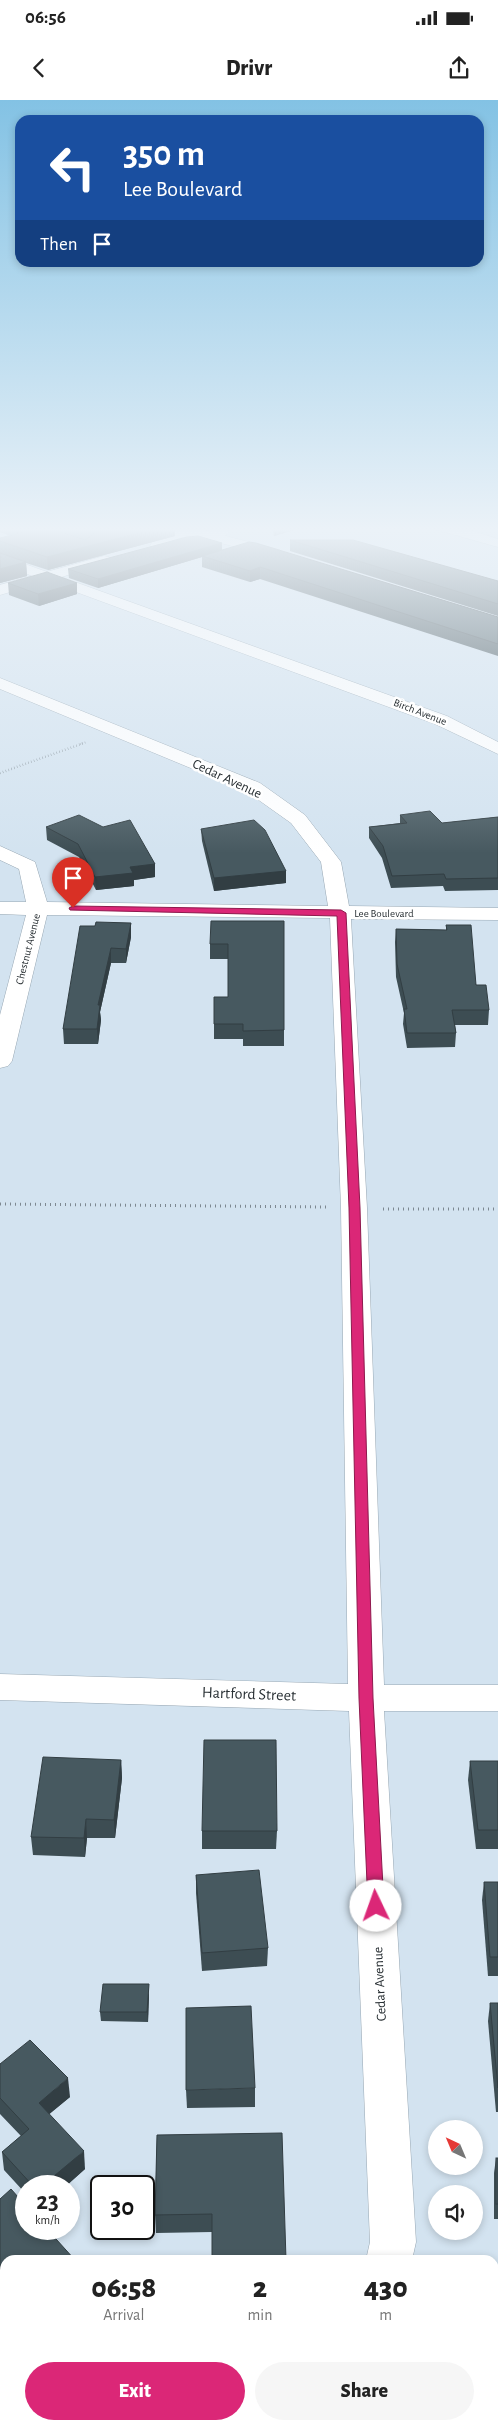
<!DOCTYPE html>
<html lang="en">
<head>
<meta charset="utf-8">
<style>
	:root { --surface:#fff; --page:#f6f6f6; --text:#222; --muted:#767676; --accent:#db2777 }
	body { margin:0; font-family:"Alegreya Sans",sans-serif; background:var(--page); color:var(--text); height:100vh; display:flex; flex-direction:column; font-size:19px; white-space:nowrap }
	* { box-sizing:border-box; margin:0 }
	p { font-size:16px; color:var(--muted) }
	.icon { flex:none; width:28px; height:28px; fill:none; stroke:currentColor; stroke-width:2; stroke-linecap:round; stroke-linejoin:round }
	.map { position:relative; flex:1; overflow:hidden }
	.sheet { position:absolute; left:0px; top:2155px; width:499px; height:175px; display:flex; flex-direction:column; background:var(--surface); border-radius:15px 15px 0 0; box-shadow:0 2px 8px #0003 }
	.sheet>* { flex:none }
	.guide { position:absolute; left:15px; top:15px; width:469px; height:152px; border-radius:15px; box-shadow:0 2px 8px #0003; background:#1a4fa0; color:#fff; overflow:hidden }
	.needle { width:32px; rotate:316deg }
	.controls { position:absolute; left:428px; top:2020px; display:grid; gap:10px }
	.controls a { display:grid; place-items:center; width:55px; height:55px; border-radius:50%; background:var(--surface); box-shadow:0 2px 8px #0003; font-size:25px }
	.speed { position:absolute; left:15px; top:2075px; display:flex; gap:10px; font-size:25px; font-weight:700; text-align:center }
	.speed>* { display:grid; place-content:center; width:65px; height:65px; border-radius:50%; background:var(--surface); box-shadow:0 2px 8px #0003; line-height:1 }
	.speed small { font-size:12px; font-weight:400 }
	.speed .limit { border:2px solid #111; border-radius:8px; background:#fff; color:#111 }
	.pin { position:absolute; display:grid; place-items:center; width:42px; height:42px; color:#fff; margin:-51px -21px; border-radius:50% 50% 50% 0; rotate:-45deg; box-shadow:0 0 5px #0007 }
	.pin .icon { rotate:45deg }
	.me { position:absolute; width:55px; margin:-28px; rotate:357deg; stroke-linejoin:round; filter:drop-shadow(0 0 4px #0008) }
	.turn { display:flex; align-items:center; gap:18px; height:105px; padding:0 25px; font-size:22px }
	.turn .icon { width:65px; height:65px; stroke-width:2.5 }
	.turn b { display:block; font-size:35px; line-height:42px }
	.then { display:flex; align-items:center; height:48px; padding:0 25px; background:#0003; gap:10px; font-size:19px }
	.eta { display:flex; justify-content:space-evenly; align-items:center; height:85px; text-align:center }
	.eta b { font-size:30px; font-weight:800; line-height:35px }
	.cta { display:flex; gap:10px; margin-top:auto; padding:10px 25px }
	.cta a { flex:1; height:58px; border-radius:30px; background:var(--accent); color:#fff; font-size:20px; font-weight:800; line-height:58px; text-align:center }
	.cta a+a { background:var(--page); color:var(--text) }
	.status { display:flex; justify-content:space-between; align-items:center; height:35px; padding:0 25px; background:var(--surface); direction:ltr }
	.status svg { height:14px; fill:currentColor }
	header { display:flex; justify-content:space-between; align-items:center; height:65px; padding:0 25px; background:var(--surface); font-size:22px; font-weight:800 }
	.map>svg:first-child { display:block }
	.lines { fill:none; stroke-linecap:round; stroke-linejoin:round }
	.minor-casing { stroke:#97a7b3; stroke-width:1 }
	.major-casing { stroke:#97a7b3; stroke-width:1 }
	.path-far2 { stroke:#7d8891; stroke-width:2; stroke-dasharray:0.5 2; stroke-linecap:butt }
	.path-far1 { stroke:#7d8891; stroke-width:2.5; stroke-dasharray:0.5 2.5; stroke-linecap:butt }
	.path { stroke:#7d8891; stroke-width:3; stroke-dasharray:1 4; stroke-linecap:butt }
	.minor { fill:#fff; fill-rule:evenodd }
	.major { fill:#fff; fill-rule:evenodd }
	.wall { fill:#3d4d53 }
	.shaded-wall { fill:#323e43 }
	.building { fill:#475960; stroke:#323e43 }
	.route { fill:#db2777; stroke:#8e194d }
	.labels { text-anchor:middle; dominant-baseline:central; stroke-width:5; stroke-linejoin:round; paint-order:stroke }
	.far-street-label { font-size:11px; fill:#293034; stroke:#fff }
	.street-label { font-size:14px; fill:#293034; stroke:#fff }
	.near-street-label { font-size:16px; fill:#293034; stroke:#fff }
</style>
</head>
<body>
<div class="status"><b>06:56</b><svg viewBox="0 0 49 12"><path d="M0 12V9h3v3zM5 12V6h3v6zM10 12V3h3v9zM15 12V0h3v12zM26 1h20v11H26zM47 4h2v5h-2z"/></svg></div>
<header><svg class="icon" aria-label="back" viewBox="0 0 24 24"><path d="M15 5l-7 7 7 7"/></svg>Drivr<svg class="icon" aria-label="share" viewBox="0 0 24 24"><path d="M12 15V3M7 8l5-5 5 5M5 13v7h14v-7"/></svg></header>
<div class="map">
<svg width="498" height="2330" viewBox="0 0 498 2330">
	<rect width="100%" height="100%" fill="#d3e3f0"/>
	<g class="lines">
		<defs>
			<g id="minor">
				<path d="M 432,426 L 456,426 L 498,439 L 498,447 L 434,429 Z"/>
				<path d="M 210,432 L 280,450 L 282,453 L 275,457 L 205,439 L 203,436 L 205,433 Z"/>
				<path d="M 0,455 L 447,616 L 498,642 L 498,654 L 435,624 L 0,464 Z"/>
				<path d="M 0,578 L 260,683 L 305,715 L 338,758 L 341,762 L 349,806 L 498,808 L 498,820 L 351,819 L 367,1108 L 384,1585 L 498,1585 L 498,1611 L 384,1611 L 416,2142 L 412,2160 L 366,2160 L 370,2142 L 349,1611 L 0,1600 L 0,1574 L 348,1584 L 341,1108 L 330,818 L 47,815 L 12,961 L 8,966 L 0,968 L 0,915 L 26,815 L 0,814 L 0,802 L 26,802 L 19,769 L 0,760 L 0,746 L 35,762 L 47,802 L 328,806 L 321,762 L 291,723 L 246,691 L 0,589 Z"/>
				<path d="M 315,2325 L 363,2325 L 361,2330 L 313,2330 Z"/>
			</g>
			<g id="major">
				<path d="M 186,426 L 225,426 L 229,432 C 218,446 200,436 186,437 C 179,437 172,441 166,443 L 162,449 L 157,450 L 150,446 L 155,437 ZM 206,428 L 211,431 L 201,430 Z"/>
				<path d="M 104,456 L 109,457 L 111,460 L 109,463 L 0,495 L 0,485 Z"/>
			</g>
		</defs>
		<use href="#minor" class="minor-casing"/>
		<use href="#major" class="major-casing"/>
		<path class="path-far2" d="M 80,644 L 87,642"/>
		<path class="path-far1" d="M 0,673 L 84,643"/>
		<g class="path">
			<path d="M 0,1104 L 327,1107"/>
			<path d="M 383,1109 L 498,1109"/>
		</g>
		<use href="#minor" class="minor"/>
		<use href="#major" class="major"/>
	</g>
	<g class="wall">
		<path d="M 0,426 L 175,426 L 175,436 L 48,470 L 26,463 L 27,476 L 0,483 L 0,439 L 11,436 L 0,432 Z"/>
		<path d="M 272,426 L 307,426 L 274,436 Z"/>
		<path d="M 290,440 L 498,481 L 498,516 L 290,451 Z"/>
		<path d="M 222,443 L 222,450 L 498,517 L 498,556 L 260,479 L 250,482 L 202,467 L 202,457 L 98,488 L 69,478 L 68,469 Z"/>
		<path d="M 8,483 L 77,483 L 77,494 L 39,506 L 9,495 Z"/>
		<path d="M 400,715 L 442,723 L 498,717 L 498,790 L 445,791 L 443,786 L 391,788 L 382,758 L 369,738 L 369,727 L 400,723 Z"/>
		<path d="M 46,727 L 155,764 L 155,777 L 134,780 L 134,786 L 96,790 L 79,757 L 47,740 Z"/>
		<path d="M 201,729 L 286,771 L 286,783 L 214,791 L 202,741 Z"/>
		<path d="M 284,821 L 284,946 L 243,946 L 243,939 L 214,939 L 214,924 L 228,897 L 228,859 L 210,859 L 210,844 Z"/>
		<path d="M 131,823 L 131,837 L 126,863 L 111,863 L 100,912 L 101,920 L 98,944 L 64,944 L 63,929 L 95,826 Z"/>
		<path d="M 446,825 L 489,910 L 488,925 L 455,925 L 456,933 L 455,947 L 407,948 L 403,924 L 404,913 L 396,877 L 395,842 L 396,829 L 446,830 Z"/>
		<path d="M 121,1660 L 122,1678 L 115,1738 L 87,1738 L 85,1757 L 33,1755 L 31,1737 Z"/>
		<path d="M 470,1661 L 498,1661 L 498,1749 L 476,1749 L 468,1680 Z"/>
		<path d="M 202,1731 L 277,1731 L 276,1749 L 202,1749 Z"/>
		<path d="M 196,1775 L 268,1848 L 267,1866 L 202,1871 L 196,1793 Z"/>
		<path d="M 484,1782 L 498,1782 L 498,1876 L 488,1876 L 482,1800 Z"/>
		<path d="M 149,1894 L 148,1922 L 101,1921 L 100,1912 Z"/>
		<path d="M 490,1903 L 498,1903 L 498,2012 L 496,2012 L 488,1921 Z"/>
		<path d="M 0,1964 L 70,1997 L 49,2014 L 85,2069 L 66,2086 L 26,2086 L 26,2094 L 4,2070 L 2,2052 L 21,2036 L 0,2014 Z"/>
		<path d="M 255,1988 L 255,2007 L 187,2008 L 186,1990 Z"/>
		<path d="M 157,2035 L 286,2160 L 212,2132 L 156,2133 L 155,2115 Z"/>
		<path d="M 496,2058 L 498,2058 L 498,2119 L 494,2119 L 494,2073 Z"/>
		<path d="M 0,2099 L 5,2160 L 5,2230 L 0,2224 Z"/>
		<path d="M 90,2325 L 209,2325 L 209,2330 L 94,2330 Z"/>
	</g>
	<g class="shaded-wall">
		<path d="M 13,426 L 47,426 L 48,428 L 14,437 Z"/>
		<path d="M 164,426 L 175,426 L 175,436 L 48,470 L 47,457 Z"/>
		<path d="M 288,426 L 307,426 L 274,436 L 275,430 Z"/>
		<path d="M 222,443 L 222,452 L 202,456 L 202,457 L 98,488 L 98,479 Z"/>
		<path d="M 26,462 L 27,476 L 0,483 L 0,469 Z"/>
		<path d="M 260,467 L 260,479 L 250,482 L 250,471 Z"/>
		<path d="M 77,483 L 77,494 L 39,506 L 38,494 Z"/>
		<path d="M 155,764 L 155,777 L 134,780 L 134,786 L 96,790 L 95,777 L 130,767 Z"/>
		<path d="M 286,771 L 286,783 L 214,791 L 214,778 Z"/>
		<path d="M 131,823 L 131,837 L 126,863 L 126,849 Z"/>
		<path d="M 111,848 L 111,863 L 100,912 L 101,920 L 98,944 L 97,929 L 98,905 Z"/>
		<path d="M 121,1660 L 122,1678 L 115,1738 L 114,1720 Z"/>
		<path d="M 86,1719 L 87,1738 L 85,1757 L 84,1738 Z"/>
		<path d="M 149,1884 L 149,1894 L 148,1922 L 147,1912 Z"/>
		<path d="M 68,1978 L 70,1997 L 41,2021 L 39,2003 Z"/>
		<path d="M 84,2051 L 85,2069 L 66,2086 L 42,2086 Z"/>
		<path d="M 206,2325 L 209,2325 L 209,2330 L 201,2330 Z"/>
	</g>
	<g class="building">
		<path d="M 82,426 L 164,426 L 47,457 L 0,441 L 0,438 L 45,427 L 85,440 L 94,434 L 91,429 Z"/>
		<path d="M 274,426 L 288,426 L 275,430 Z"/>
		<path d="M 198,436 L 222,443 L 98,479 L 68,469 L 187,437 Z"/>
		<path d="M 290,440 L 353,440 L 498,481 L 498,504 Z"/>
		<path d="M 249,442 L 256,443 L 498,517 L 498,544 L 260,467 L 250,471 L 202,456 Z"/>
		<path d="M 0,453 L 26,462 L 0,469 Z"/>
		<path d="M 47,472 L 77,483 L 38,494 L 8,483 Z"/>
		<path d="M 430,711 L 442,723 L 498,717 L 498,778 L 446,779 L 444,774 L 392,776 L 383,746 L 369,727 L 407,723 L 400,715 Z"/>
		<path d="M 79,715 L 103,727 L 130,720 L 155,764 L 130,767 L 133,773 L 95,777 L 78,744 L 46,727 Z"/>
		<path d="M 254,720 L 265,730 L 286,771 L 214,778 L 201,729 Z"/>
		<path d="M 211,821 L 284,821 L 284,930 L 243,931 L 243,924 L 214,924 L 214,897 L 228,897 L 228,844 L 210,844 Z"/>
		<path d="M 96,822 L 131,823 L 126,849 L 111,848 L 98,905 L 100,905 L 97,929 L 63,929 L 80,826 L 95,826 Z"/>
		<path d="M 446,825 L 471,825 L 476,885 L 486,885 L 489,910 L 452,910 L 456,933 L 407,933 L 404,909 L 407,909 L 397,864 L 396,829 L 447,830 Z"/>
		<path d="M 204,1640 L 276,1640 L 277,1731 L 202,1731 Z"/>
		<path d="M 43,1657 L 121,1660 L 114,1720 L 86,1719 L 84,1738 L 31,1737 Z"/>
		<path d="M 470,1661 L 498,1661 L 498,1730 L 478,1730 Z"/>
		<path d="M 259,1770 L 268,1848 L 202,1853 L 196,1775 Z"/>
		<path d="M 484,1782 L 498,1782 L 498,1857 L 490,1857 Z"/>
		<path d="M 103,1884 L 149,1884 L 147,1912 L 100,1912 Z"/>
		<path d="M 490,1903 L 498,1903 L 498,1988 Z"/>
		<path d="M 251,1906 L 255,1988 L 186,1990 L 186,1908 Z"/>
		<path d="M 30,1940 L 68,1978 L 39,2003 L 84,2051 L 42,2086 L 33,2086 L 2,2052 L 29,2029 L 0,1998 L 0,1964 Z"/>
		<path d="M 282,2033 L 286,2160 L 212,2160 L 212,2114 L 155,2115 L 157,2035 Z"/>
		<rect x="496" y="2058" width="2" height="46"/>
		<path d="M 11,2089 L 26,2106 L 26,2129 L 47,2129 L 75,2160 L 5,2160 L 5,2215 L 0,2210 L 0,2099 Z"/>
		<path d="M 498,2271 L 498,2330 L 485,2330 L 486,2325 L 494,2325 L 494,2290 Z"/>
		<path d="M 108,2325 L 206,2325 L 201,2330 L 112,2330 Z"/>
	</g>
	<linearGradient id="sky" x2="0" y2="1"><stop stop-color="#83c2e4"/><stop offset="0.57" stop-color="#ebf2f8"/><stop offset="1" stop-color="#ebf2f8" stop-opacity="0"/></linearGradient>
	<rect width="498" height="753" fill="url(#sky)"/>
	<path class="route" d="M 73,806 L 341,810 L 346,813 L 360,1108 L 373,1598 L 384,1806 L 382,1810 L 376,1812 L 371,1810 L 368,1806 L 359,1598 L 349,1108 L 337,816 L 70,810 L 69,808 Z"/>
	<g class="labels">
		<g class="far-street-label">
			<text transform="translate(420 612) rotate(21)">Birch Avenue</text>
			<text x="384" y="813">Lee Boulevard</text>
			<text transform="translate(28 849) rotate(-76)">Chestnut Avenue</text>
		</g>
		<g class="street-label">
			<text transform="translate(227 679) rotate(25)">Cedar Avenue</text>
			<text transform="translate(380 1884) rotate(-93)">Cedar Avenue</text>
		</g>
		<g class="near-street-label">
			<text transform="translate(249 1594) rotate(2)">Hartford Street</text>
		</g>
	</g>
</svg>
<div class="controls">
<a><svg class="needle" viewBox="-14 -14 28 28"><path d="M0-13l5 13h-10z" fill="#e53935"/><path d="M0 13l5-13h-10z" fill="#767676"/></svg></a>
<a><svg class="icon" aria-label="sound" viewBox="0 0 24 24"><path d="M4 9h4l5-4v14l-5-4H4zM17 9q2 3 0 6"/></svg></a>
</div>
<div class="speed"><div>23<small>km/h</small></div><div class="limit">30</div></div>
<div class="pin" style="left:73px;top:808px;background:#d93025"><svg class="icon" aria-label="arrive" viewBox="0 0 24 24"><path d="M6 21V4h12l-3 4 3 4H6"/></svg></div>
<svg class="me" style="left:376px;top:1806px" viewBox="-20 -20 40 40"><circle r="19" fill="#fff"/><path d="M0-13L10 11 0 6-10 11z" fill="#db2777"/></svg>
<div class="guide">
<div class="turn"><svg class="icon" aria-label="left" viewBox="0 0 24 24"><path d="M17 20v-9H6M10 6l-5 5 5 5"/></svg><div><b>350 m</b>Lee Boulevard</div></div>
<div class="then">Then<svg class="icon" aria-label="arrive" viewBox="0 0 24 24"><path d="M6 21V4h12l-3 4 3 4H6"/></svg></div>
</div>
<section class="sheet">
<div class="eta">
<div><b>06:58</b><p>Arrival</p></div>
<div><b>2</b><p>min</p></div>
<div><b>430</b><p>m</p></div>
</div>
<div class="cta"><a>Exit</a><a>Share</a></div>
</section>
</div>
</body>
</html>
